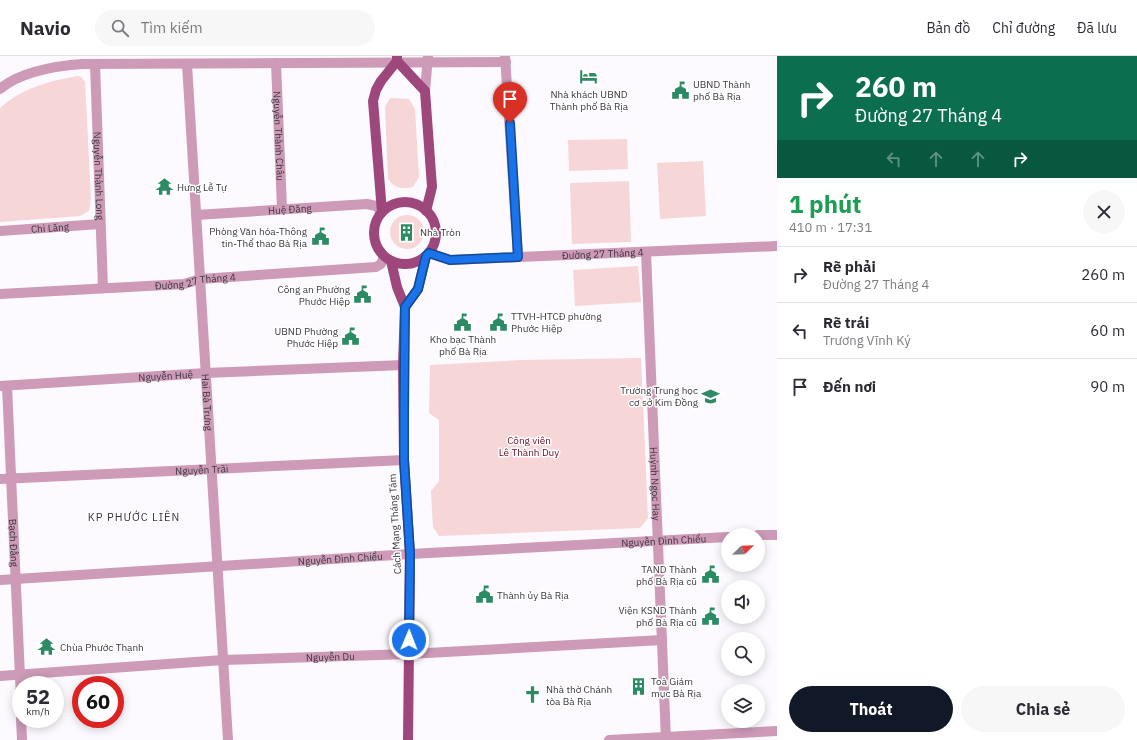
<!DOCTYPE html>
<html lang="vi">
<head>
<meta charset="utf-8">
<style>
	:root { --surface:#fff; --page:#f7f7f7; --text:#2b2b33; --muted:#7c7c81; --line:#e1e1e2; --accent:#111827 }
	body { margin:0; font-family:"IBM Plex Sans",sans-serif; background:var(--page); color:var(--text); height:100vh; display:flex; flex-direction:column; font-size:15px; white-space:nowrap }
	* { box-sizing:border-box; margin:0 }
	p { font-size:13px; color:var(--muted) }
	.icon { flex:none; width:22px; height:22px; fill:none; stroke:currentColor; stroke-width:2; stroke-linecap:round; stroke-linejoin:round }
	.map { position:relative; flex:1; overflow:hidden }
	.drawer { display:flex; flex-direction:column; background:var(--surface); width:360px }
	.drawer>* { flex:none }
	.guide { background:#0b6e4f; color:#fff; overflow:hidden }
	.needle { width:26px; rotate:67deg }
	.fabs { position:absolute; left:721px; top:472px; display:grid; gap:8px }
	.fabs a { display:grid; place-items:center; width:44px; height:44px; border-radius:50%; background:var(--surface); box-shadow:0 2px 10px #0003; font-size:20px }
	.speed { position:absolute; left:12px; top:620px; display:flex; gap:8px; font-size:20px; font-weight:700; text-align:center }
	.speed>* { display:grid; place-content:center; width:52px; height:52px; border-radius:50%; background:var(--surface); box-shadow:0 2px 10px #0003; line-height:1 }
	.speed small { font-size:10px; font-weight:400 }
	.speed .limit { border:6px solid #d22; background:#fff; color:#111 }
	.pin { position:absolute; display:grid; place-items:center; width:34px; height:34px; color:#fff; margin:-41px -17px; border-radius:50% 50% 50% 0; rotate:-45deg; box-shadow:0 0 4px #0007 }
	.pin .icon { rotate:45deg }
	.me { position:absolute; width:44px; margin:-22px; rotate:1deg; stroke-linejoin:round; filter:drop-shadow(0 0 3px #0008) }
	.turn { display:flex; align-items:center; gap:14px; height:84px; padding:0 12px; font-size:18px }
	.turn .icon { width:52px; height:52px; stroke-width:2.5 }
	.turn b { display:block; font-size:28px; line-height:34px }
	.lanes { display:flex; align-items:center; height:38px; padding:0 12px; background:#0003; justify-content:center; gap:20px; direction:ltr }
	.lanes .off { opacity:.35 }
	.round { display:grid; place-items:center; flex:none; width:42px; height:42px; border-radius:21px; background:var(--page) }
	.overview { display:flex; align-items:center; justify-content:space-between; height:68px; padding:0 12px }
	h1 { font-size:24px; font-weight:700; line-height:30px; color:#1e9e55 }
	.button { display:flex; gap:8px; margin-top:auto; padding:8px 12px }
	.button a { flex:1; height:46px; border-radius:24px; background:var(--accent); color:#fff; font-size:16px; font-weight:700; line-height:46px; text-align:center }
	.button a+a { background:var(--page); color:var(--text) }
	ul { padding:0; list-style:none }
	li { display:flex; align-items:center; gap:12px; height:56px; padding:0 12px; border-top:1px solid var(--line) }
	li div { flex:1 }
	li b { display:block; font-size:15px }
	li em { font-style:normal }
	header { display:flex; align-items:center; gap:24px; box-sizing:border-box; height:56px; padding:0 20px; background:var(--surface); border-bottom:1px solid var(--line) }
	header strong { font-size:19px }
	nav { display:flex; gap:22px; margin-inline-start:auto; font-size:14px }
	.search { width:280px; height:36px; background:var(--page); display:flex; align-items:center; gap:10px; box-sizing:border-box; padding:0 14px; border-radius:22px; color:var(--muted); font-size:15px }
	main { display:flex; flex:1; min-height:0 }
	.map>svg:first-child { display:block }
	.green { fill:#f6d6d7 }
	.lines { fill:none; stroke-linecap:round; stroke-linejoin:round }
	.minor { stroke:#cd9ab7; stroke-width:10 }
	.tertiary { stroke:#cd9ab7; stroke-width:10 }
	.primary { stroke:#9e477d; stroke-width:10 }
	.route-casing { stroke:#114b97; stroke-width:10 }
	.route { stroke:#1a73e8; stroke-width:7 }
	.labels { text-anchor:middle; dominant-baseline:central; stroke-width:3; stroke-linejoin:round; paint-order:stroke }
	.poi-label { font-size:10px; fill:#3b363e; stroke:#fff; text-anchor:start }
	.street-label { font-size:10px; fill:#3b363e; stroke:#fff }
	.park-label { font-size:10px; fill:#690821; stroke:#fff }
	.neighbourhood-label { font-size:11px; letter-spacing:1px; fill:#3b3140; stroke:#fff }
</style>
</head>
<body>
<header>
<strong>Navio</strong>
<div class="search"><svg class="icon" aria-label="search" viewBox="0 0 24 24"><circle cx="10" cy="10" r="6"/><path d="M15 15l6 6"/></svg>Tìm kiếm</div>
<nav><a>Bản đồ</a><a>Chỉ đường</a><a>Đã lưu</a></nav>
</header>
<main>
<div class="map">
<svg width="777" height="684" viewBox="0 0 777 684">
	<rect width="100%" height="100%" fill="#fcfafe"/>
	<g class="green">
		<path d="M 78,20 L 81,21 L 85,26 L 91,142 L 89,155 L 80,160 L 0,166 L 0,52 C 22,32 49,25 78,20 Z"/>
		<path d="M 390,42 L 409,43 L 415,53 L 419,121 L 413,131 C 402,133 395,133 388,123 L 385,51 Z"/>
		<path d="M 627,83 L 628,113 L 569,115 L 568,84 Z"/>
		<path d="M 703,105 L 706,160 L 660,163 L 657,107 Z"/>
		<path d="M 629,125 L 631,186 L 572,188 L 570,127 Z"/>
		<circle cx="407" cy="176" r="17"/>
		<path d="M 638,210 L 641,246 L 575,250 L 573,214 Z"/>
		<path d="M 641,302 L 648,462 L 640,472 L 439,480 L 433,471 L 431,435 L 439,425 L 439,364 L 429,357 L 430,309 L 522,304 Z"/>
	</g>
	<g class="lines">
		<g class="minor">
			<path d="M 505,0 L 518,201"/>
			<path id="s1" d="M 276,7 L 282,153"/>
			<path id="s2" d="M 95,8 L 103,232"/>
			<path id="s3" d="M 187,8 L 228,684"/>
			<path d="M 0,33 C 21,15 56,10 82,8 L 506,6"/>
			<path d="M 425,35 L 428,0"/>
			<path id="s4" d="M 196,159 L 367,148 L 376,150 L 382,156"/>
			<path id="s5" d="M 0,175 L 100,168"/>
			<path id="s6" d="M 646,196 L 666,684"/>
			<path id="s7" d="M 0,238 L 184,228 L 200,223 L 376,211 L 381,208 L 384,201"/>
			<path id="s8" d="M 0,330 L 206,317 L 403,309"/>
			<path id="s9" d="M 7,330 L 21,643"/>
			<path id="s10" d="M 0,423 L 404,404"/>
			<path d="M 758,479 L 777,479"/>
			<path id="s11" d="M 0,524 L 410,498 L 728,481"/>
			<path id="s12" d="M 0,620 L 223,604 L 409,598 L 662,584"/>
			<path d="M 21,663 L 22,684"/>
			<path d="M 609,684 L 777,675"/>
		</g>
		<path class="tertiary" id="s13" d="M 429,197 L 450,204 L 777,190"/>
		<g class="primary">
			<path d="M 397,5 L 425,35 L 432,131 L 426,155"/>
			<circle cx="405" cy="177" r="31"/>
			<path d="M 382,156 L 373,45 L 376,34 L 381,25 L 397,5 L 397,0"/>
			<path d="M 391,205 L 397,231 L 405,251 L 403,309 L 404,404 L 410,498 L 408,684"/>
			<path d="M 405,251 L 418,233 L 426,200"/>
		</g>
	</g>
	<g class="lines">
		<defs>
			<path id="route" d="M 409,584 L 410,498 L 404,404 L 404,356 L 405,251 L 418,233 L 426,200 L 429,197 L 450,204 L 518,201 L 510,67"/>
		</defs>
		<use href="#route" class="route-casing"/>
		<use href="#route" class="route"/>
	</g>
	<defs>
		<symbol id="hotel-bare" viewBox="-9 -9 18 18"><path d="M-6-4.5h1.5V1H6V5H4.5V3h-9V5H-6ZM-4 0a1.8 1.8 0 1 1 3.6 0ZM.5 0V-2.5h3Q6-2.5 6 0Z" fill="#2c8b64" stroke="#fff" stroke-width="2.5" paint-order="stroke"/></symbol>
		<symbol id="civic-bare" viewBox="-9 -9 18 18"><path d="M-.6-6.5H3V-4.5H.6V-3L4-1V1h2V6H-6V1h2V-1L-.6-3ZM-1.2 2.5V6h2.4V2.5Z" fill="#2c8b64" stroke="#fff" stroke-width="2.5" paint-order="stroke"/></symbol>
		<symbol id="temple-bare" viewBox="-9 -9 18 18"><path d="M0-6L5-2H3V0L6.5 2.5H4V6H1.5V3h-3V6H-4V2.5H-6.5L-3 0V-2H-5Z" fill="#2c8b64" stroke="#fff" stroke-width="2.5" paint-order="stroke"/></symbol>
		<symbol id="building-bare" viewBox="-9 -9 18 18"><path d="M-4-6H4V6H1V3H-1V6H-4ZM-2.5-4.3h1.7v1.8h-1.7ZM.8-4.3h1.7v1.8H.8ZM-2.5-1h1.7V.8h-1.7ZM.8-1h1.7V.8H.8Z" fill="#2c8b64" stroke="#fff" stroke-width="2.5" paint-order="stroke"/></symbol>
		<symbol id="school-bare" viewBox="-9 -9 18 18"><path d="M0-5L7-2L0 1L-7-2ZM-4 1L0 2.5L4 1V4Q0 6-4 4Z" fill="#2c8b64" stroke="#fff" stroke-width="2.5" paint-order="stroke"/></symbol>
		<symbol id="church-bare" viewBox="-9 -9 18 18"><path d="M-1.2-6h2.4v3.5h3.3v2.4h-3.3V6h-2.4V-.1h-3.3v-2.4h3.3Z" fill="#2c8b64" stroke="#fff" stroke-width="2.5" paint-order="stroke"/></symbol>
	</defs>
	<g fill-rule="evenodd">
		<use href="#hotel-bare" x="576" y="8" width="25" height="25"/>
		<use href="#civic-bare" x="668" y="22" width="25" height="25"/>
		<use href="#temple-bare" x="152" y="118" width="25" height="25"/>
		<use href="#building-bare" x="394" y="164" width="25" height="25"/>
		<use href="#civic-bare" x="308" y="168" width="25" height="25"/>
		<use href="#civic-bare" x="350" y="226" width="25" height="25"/>
		<use href="#civic-bare" x="450" y="254" width="25" height="25"/>
		<use href="#civic-bare" x="486" y="254" width="25" height="25"/>
		<use href="#civic-bare" x="338" y="268" width="25" height="25"/>
		<use href="#school-bare" x="698" y="328" width="25" height="25"/>
		<use href="#civic-bare" x="698" y="506" width="25" height="25"/>
		<use href="#civic-bare" x="472" y="526" width="25" height="25"/>
		<use href="#civic-bare" x="698" y="548" width="25" height="25"/>
		<use href="#temple-bare" x="34" y="578" width="25" height="25"/>
		<use href="#building-bare" x="626" y="618" width="25" height="25"/>
		<use href="#church-bare" x="520" y="626" width="25" height="25"/>
	</g>
	<g class="labels">
		<g class="poi-label">
			<text x="693" y="28">UBND Thành<tspan x="693" dy="12">phố Bà Rịa</tspan></text>
			<text x="589" y="38" text-anchor="middle">Nhà khách UBND<tspan x="589" dy="12">Thành phố Bà Rịa</tspan></text>
			<text x="177" y="131">Hưng Lễ Tự</text>
			<text x="307" y="175" text-anchor="end">Phòng Văn hóa-Thông<tspan x="307" dy="12">tin-Thể thao Bà Rịa</tspan></text>
			<text x="420" y="176">Nhà Tròn</text>
			<text x="350" y="233" text-anchor="end">Công an Phường<tspan x="350" dy="12">Phước Hiệp</tspan></text>
			<text x="511" y="260">TTVH-HTCĐ phường<tspan x="511" dy="12">Phước Hiệp</tspan></text>
			<text x="338" y="275" text-anchor="end">UBND Phường<tspan x="338" dy="12">Phước Hiệp</tspan></text>
			<text x="463" y="283" text-anchor="middle">Kho bạc Thành<tspan x="463" dy="12">phố Bà Rịa</tspan></text>
			<text x="698" y="334" text-anchor="end">Trường Trung học<tspan x="698" dy="12">cơ sở Kim Đồng</tspan></text>
			<text x="697" y="513" text-anchor="end">TAND Thành<tspan x="697" dy="12">phố Bà Rịa cũ</tspan></text>
			<text x="497" y="539">Thành ủy Bà Rịa</text>
			<text x="697" y="554" text-anchor="end">Viện KSND Thành<tspan x="697" dy="12">phố Bà Rịa cũ</tspan></text>
			<text x="60" y="591">Chùa Phước Thạnh</text>
			<text x="651" y="625">Toà Giám<tspan x="651" dy="12">mục Bà Rịa</tspan></text>
			<text x="546" y="633">Nhà thờ Chánh<tspan x="546" dy="12">tòa Bà Rịa</tspan></text>
		</g>
		<g class="street-label">
			<text stroke="none"><textPath href="#s1" startOffset="73">Nguyễn Thành Châu</textPath></text>
			<text stroke="none"><textPath href="#s2" startOffset="112">Nguyễn Thành Long</textPath></text>
			<text stroke="none"><textPath href="#s4" startOffset="94">Huệ Đăng</textPath></text>
			<text stroke="none"><textPath href="#s5" startOffset="50">Chi Lăng</textPath></text>
			<text stroke="none"><textPath href="#s13" startOffset="175">Đường 27 Tháng 4</textPath></text>
			<text stroke="none"><textPath href="#s7" startOffset="196">Đường 27 Tháng 4</textPath></text>
			<text stroke="none"><textPath href="#s8" startOffset="166">Nguyễn Huệ</textPath></text>
			<text stroke="none"><textPath href="#s3" startOffset="339">Hai Bà Trưng</textPath></text>
			<text stroke="none"><textPath href="#s10" startOffset="202">Nguyễn Trãi</textPath></text>
			<text stroke="none"><textPath href="#s6" startOffset="232">Huỳnh Ngọc Hay</textPath></text>
			<text transform="translate(395 468) rotate(-93)">Cách Mạng Tháng Tám</text>
			<text stroke="none"><textPath href="#s11" startOffset="665">Nguyễn Đình Chiểu</textPath></text>
			<text stroke="none"><textPath href="#s9" startOffset="157">Bạch Đằng</textPath></text>
			<text stroke="none"><textPath href="#s11" startOffset="341">Nguyễn Đình Chiểu</textPath></text>
			<text stroke="none"><textPath href="#s12" startOffset="331">Nguyễn Du</textPath></text>
		</g>
		<g class="park-label">
			<text x="529" y="384">Công viên<tspan x="529" dy="12">Lê Thành Duy</tspan></text>
		</g>
		<g class="neighbourhood-label">
			<text x="134" y="461">KP PHƯỚC LIÊN</text>
		</g>
	</g>
</svg>
<div class="fabs">
<a><svg class="needle" viewBox="-14 -14 28 28"><path d="M0-13l5 13h-10z" fill="#e53935"/><path d="M0 13l5-13h-10z" fill="#7c7c81"/></svg></a>
<a><svg class="icon" aria-label="sound" viewBox="0 0 24 24"><path d="M4 9h4l5-4v14l-5-4H4zM17 9q2 3 0 6"/></svg></a>
<a><svg class="icon" aria-label="search" viewBox="0 0 24 24"><circle cx="10" cy="10" r="6"/><path d="M15 15l6 6"/></svg></a>
<a><svg class="icon" aria-label="layers" viewBox="0 0 24 24"><path d="M12 4l9 5-9 5-9-5zM3 14l9 5 9-5"/></svg></a>
</div>
<div class="speed"><div>52<small>km/h</small></div><div class="limit">60</div></div>
<div class="pin" style="left:510px;top:67px;background:#d93025"><svg class="icon" aria-label="arrive" viewBox="0 0 24 24"><path d="M6 21V4h12l-3 4 3 4H6"/></svg></div>
<svg class="me" style="left:409px;top:584px" viewBox="-20 -20 40 40"><circle r="17" fill="#1a73e8" stroke="#fff" stroke-width="3"/><path d="M0-11L8 9 0 5-8 9z" fill="#fff"/></svg>
</div>
<section class="drawer">
<div class="guide">
<div class="turn"><svg class="icon" aria-label="right" viewBox="0 0 24 24"><path d="M7 20v-9h11M14 6l5 5-5 5"/></svg><div><b>260 m</b>Đường 27 Tháng 4</div></div>
<div class="lanes"><svg class="icon off" aria-label="left" viewBox="0 0 24 24"><path d="M17 20v-9H6M10 6l-5 5 5 5"/></svg><svg class="icon off" aria-label="ahead" viewBox="0 0 24 24"><path d="M12 20V5M6 11l6-6 6 6"/></svg><svg class="icon off" aria-label="ahead" viewBox="0 0 24 24"><path d="M12 20V5M6 11l6-6 6 6"/></svg><svg class="icon" aria-label="right" viewBox="0 0 24 24"><path d="M7 20v-9h11M14 6l5 5-5 5"/></svg></div>
</div>
<div class="overview"><div><h1>1 phút</h1><p>410 m · 17:31</p></div><a class="round"><svg class="icon" aria-label="close" viewBox="0 0 24 24"><path d="M6 6l12 12M18 6L6 18"/></svg></a></div>
<ul>
<li><svg class="icon" aria-label="right" viewBox="0 0 24 24"><path d="M7 20v-9h11M14 6l5 5-5 5"/></svg><div><b>Rẽ phải</b><p>Đường 27 Tháng 4</p></div><em>260 m</em></li>
<li><svg class="icon" aria-label="left" viewBox="0 0 24 24"><path d="M17 20v-9H6M10 6l-5 5 5 5"/></svg><div><b>Rẽ trái</b><p>Trương Vĩnh Ký</p></div><em>60 m</em></li>
<li><svg class="icon" aria-label="arrive" viewBox="0 0 24 24"><path d="M6 21V4h12l-3 4 3 4H6"/></svg><div><b>Đến nơi</b></div><em>90 m</em></li>
</ul>
<div class="button"><a>Thoát</a><a>Chia sẻ</a></div>
</section>
</main>
</body>
</html>
